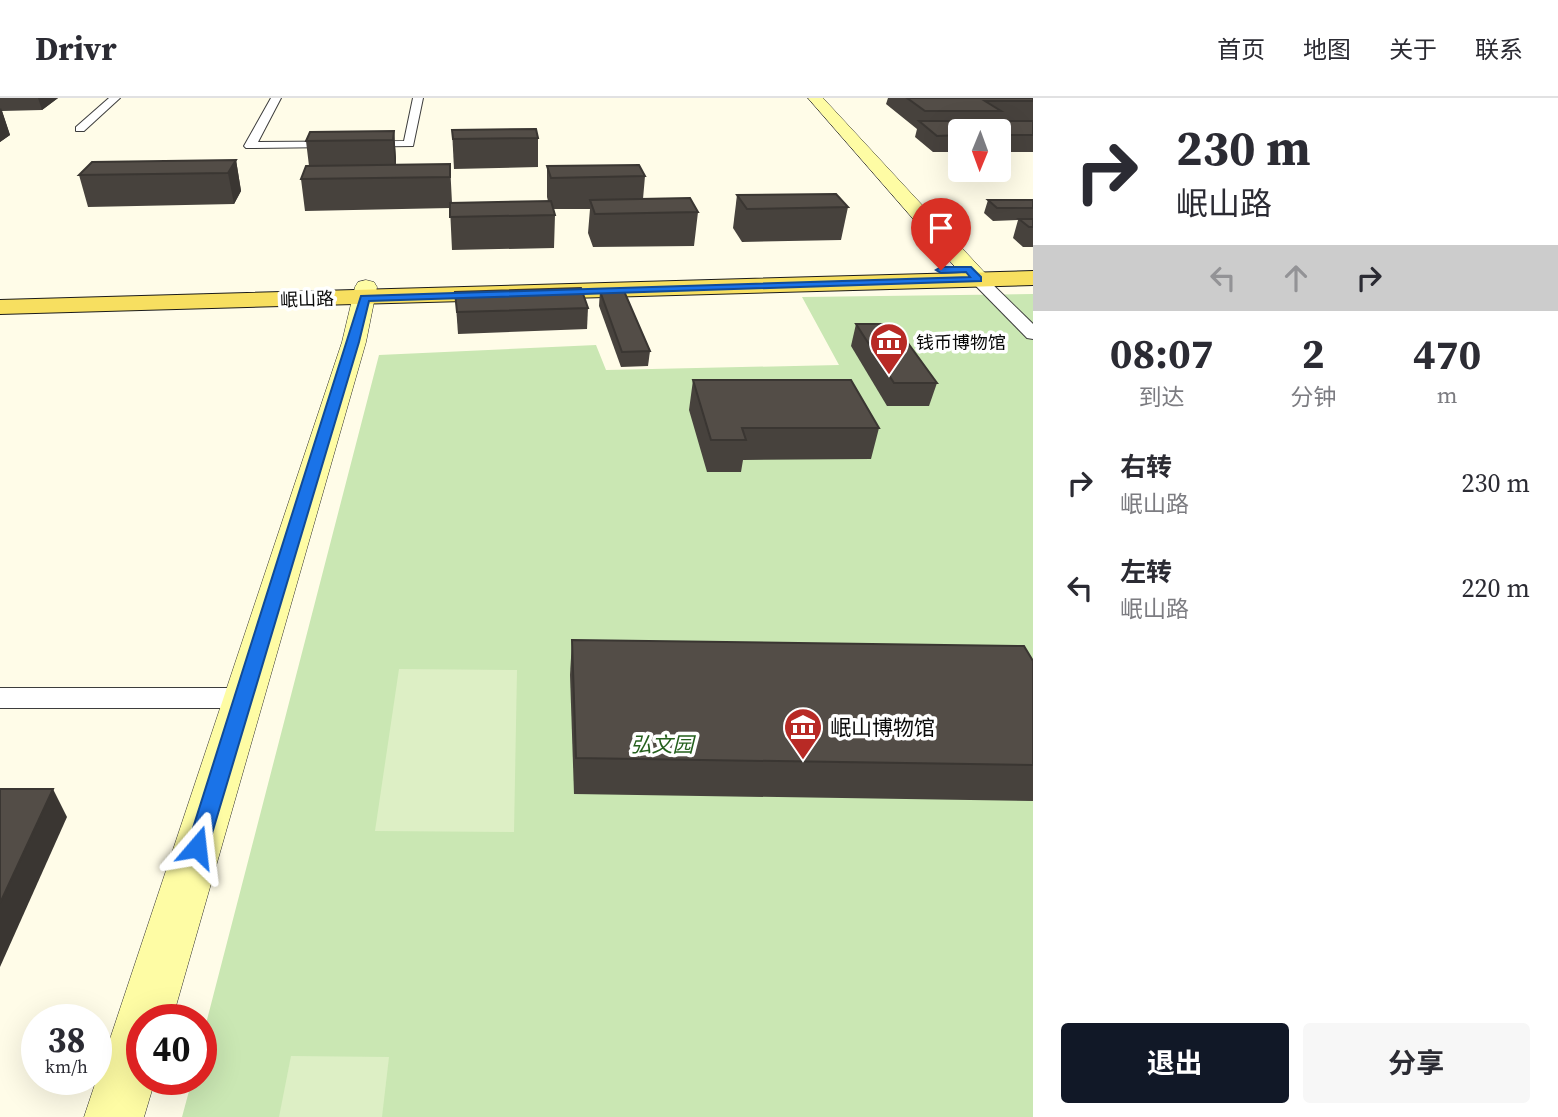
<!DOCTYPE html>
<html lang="zh">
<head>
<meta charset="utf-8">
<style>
	:root { --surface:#fff; --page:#f7f7f7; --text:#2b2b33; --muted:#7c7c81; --line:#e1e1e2; --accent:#111827 }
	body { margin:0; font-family:"Source Serif 4","Noto Sans SC",serif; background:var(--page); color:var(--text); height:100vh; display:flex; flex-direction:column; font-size:26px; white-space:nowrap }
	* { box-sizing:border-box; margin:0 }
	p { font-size:23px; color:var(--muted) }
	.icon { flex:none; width:38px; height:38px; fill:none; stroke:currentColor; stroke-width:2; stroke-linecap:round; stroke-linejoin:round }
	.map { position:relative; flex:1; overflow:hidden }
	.sheet { display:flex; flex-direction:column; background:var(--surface); width:525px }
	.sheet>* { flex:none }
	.banner { background:#fff; color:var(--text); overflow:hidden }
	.needle { width:46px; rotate:181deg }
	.controls { position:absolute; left:948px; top:21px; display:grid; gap:14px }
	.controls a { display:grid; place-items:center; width:63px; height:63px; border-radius:7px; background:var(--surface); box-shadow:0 7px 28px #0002; font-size:35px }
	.speed { position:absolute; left:21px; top:906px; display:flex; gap:14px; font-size:35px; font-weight:700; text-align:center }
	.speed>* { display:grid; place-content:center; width:91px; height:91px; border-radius:50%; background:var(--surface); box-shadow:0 7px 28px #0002; line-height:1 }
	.speed small { font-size:18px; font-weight:400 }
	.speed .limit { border:10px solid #d22; background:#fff; color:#111 }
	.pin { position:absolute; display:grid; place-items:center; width:60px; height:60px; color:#fff; margin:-72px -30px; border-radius:50% 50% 50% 0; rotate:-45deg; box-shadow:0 0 7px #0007 }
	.pin .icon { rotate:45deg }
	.me { position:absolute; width:77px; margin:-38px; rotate:17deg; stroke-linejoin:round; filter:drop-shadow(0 0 5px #0008) }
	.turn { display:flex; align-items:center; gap:24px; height:147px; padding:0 28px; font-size:32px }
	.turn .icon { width:91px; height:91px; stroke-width:2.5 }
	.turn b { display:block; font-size:49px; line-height:60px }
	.lanes { display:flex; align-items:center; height:66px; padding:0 28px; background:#0003; justify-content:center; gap:35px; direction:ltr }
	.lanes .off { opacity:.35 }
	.eta { display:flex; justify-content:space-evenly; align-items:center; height:119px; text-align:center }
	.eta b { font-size:42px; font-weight:700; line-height:49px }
	.cta { display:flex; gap:14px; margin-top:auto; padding:14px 28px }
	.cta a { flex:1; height:80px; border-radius:7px; background:var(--accent); color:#fff; font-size:28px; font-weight:700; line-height:80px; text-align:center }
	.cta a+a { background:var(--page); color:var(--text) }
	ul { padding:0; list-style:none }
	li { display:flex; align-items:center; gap:21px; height:105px; padding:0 28px }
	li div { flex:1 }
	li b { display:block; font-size:26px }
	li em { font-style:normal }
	header { display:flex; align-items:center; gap:42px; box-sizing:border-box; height:98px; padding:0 35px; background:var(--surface); border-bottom:2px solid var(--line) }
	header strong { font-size:33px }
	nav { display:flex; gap:38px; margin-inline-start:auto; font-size:24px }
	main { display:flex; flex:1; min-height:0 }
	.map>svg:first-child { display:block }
	.green { fill:#cae7b3 }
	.pitch { fill:#ddefc5 }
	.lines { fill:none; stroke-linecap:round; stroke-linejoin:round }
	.street-casing { stroke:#3d3d3d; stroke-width:2 }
	.secondary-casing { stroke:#2c2c2c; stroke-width:1 }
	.primary-casing { stroke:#1b1b1b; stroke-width:2 }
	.street { fill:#fff; fill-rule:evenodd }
	.secondary { fill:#fefca4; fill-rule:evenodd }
	.primary { fill:#f7df60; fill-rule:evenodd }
	.wall { fill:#47423d }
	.shaded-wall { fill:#3a3632 }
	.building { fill:#534d47; stroke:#3a3632; stroke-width:2 }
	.route { fill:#1a73e8; stroke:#114b97; stroke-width:2 }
	.labels { text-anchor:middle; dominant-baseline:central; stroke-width:7; stroke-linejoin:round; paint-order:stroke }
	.far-street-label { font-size:18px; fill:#0a0a0a; stroke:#fff }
	.far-poi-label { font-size:18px; fill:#0a0a0a; stroke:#fff; text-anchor:start }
	.poi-label { font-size:21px; fill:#0a0a0a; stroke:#fff; text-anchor:start }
	.park-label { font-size:21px; font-style:italic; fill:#25601d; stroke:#fff }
</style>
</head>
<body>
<header>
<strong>Drivr</strong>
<nav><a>首页</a><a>地图</a><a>关于</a><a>联系</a></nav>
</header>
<main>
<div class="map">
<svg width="1033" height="1019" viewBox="0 0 1033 1019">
	<rect width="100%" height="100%" fill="#fffce8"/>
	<path class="green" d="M 1033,196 L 1033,1019 L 182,1019 L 192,982 L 201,982 L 201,945 L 379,257 L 596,247 L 606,272 L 839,267 L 802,199 Z"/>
	<g class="pitch">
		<path d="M 399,571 L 517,572 L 514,734 L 375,733 Z"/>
		<path d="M 291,958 L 389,959 L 382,1019 L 279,1019 Z"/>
	</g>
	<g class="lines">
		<defs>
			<g id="street">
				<path d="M 109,0 L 120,0 L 84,33 L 76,33 L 76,29 Z"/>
				<path d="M 271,0 L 281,0 L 258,44 L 404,43 L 413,0 L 423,0 L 413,48 L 246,50 L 244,48 Z"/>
				<path d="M 978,176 L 984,178 L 1033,226 L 1033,241 L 1027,240 L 972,184 L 970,181 L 972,178 Z"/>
				<path d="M 0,590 L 243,590 L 253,593 L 258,600 L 253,607 L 243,610 L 0,610 Z"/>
			</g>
			<g id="secondary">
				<path d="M 808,0 L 823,0 L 986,176 L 989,181 L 986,186 L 970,186 Z"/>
				<path d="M 366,182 L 374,184 L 377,189 L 366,244 L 172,922 L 142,922 L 142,982 L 155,982 L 144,1019 L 84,1019 L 342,244 L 355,189 L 358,184 Z"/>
			</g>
			<path id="primary" d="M 1033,173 L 1033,187 L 0,216 L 0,202 Z"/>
		</defs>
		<use href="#street" class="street-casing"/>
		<use href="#secondary" class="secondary-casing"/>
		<use href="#primary" class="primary-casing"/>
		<use href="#street" class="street"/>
		<use href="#secondary" class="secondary"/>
		<use href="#primary" class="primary"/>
	</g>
	<g class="wall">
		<path d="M 0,0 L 58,0 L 42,12 L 2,13 L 10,37 L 0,44 Z"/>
		<path d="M 888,0 L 1033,0 L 1033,22 L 998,23 L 1033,23 L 1033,54 L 999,54 L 999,33 L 961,33 L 961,54 L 933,54 L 915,39 L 917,31 L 886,6 Z"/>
		<path d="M 452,32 L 538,40 L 538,69 L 454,71 Z"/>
		<path d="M 394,33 L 396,61 L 396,67 L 450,66 L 452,105 L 548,103 L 547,99 L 547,68 L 645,78 L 643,101 L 698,114 L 694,148 L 593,149 L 588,135 L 590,111 L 553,111 L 555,117 L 554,150 L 452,152 L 450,110 L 305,113 L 301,81 L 309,68 L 306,43 Z"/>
		<path d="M 236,62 L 241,93 L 234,106 L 88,109 L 79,77 Z"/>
		<path d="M 737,97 L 848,109 L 841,142 L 742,144 L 733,130 Z"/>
		<path d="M 988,102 L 1033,102 L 1033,149 L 1023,149 L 1013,140 L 1018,122 L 993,123 L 984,115 Z"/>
		<path d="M 600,193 L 650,253 L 648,268 L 621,269 L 599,208 Z"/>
		<path d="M 455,194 L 588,210 L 587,231 L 458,236 Z"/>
		<path d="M 856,226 L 937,285 L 929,308 L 887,308 L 851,248 Z"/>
		<path d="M 693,282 L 879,330 L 871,361 L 743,362 L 741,374 L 707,374 L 689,312 Z"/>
		<path d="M 572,542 L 1033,563 L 1033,703 L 574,696 L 570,577 Z"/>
	</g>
	<g class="shaded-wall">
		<path d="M 38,0 L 58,0 L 42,12 Z"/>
		<path d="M 1,10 L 10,37 L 0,44 L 0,11 Z"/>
		<path d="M 394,33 L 396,61 L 395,71 L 393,42 Z"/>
		<path d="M 236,62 L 241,93 L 234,106 L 228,75 Z"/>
		<path d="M 53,691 L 67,719 L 0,869 L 0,805 Z"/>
	</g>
	<g class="building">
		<path d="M 907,0 L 1033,0 L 1033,3 L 985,3 L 1001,13 L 925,13 Z"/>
		<path d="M 919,23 L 1033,23 L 1033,37 L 999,37 L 999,33 L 961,33 L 961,37 L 937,38 Z"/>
		<path d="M 536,31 L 538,40 L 453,41 L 452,32 Z"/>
		<path d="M 394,33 L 393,42 L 306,43 L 310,34 Z"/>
		<path d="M 236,62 L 228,75 L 79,77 L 92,64 Z"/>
		<path d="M 450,66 L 450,79 L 301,81 L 306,68 Z"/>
		<path d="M 639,67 L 645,78 L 551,80 L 547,68 Z"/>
		<path d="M 836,96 L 848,109 L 747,111 L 737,97 Z"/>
		<path d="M 690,100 L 698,114 L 595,116 L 590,102 Z"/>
		<path d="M 988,102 L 1033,102 L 1033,110 L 997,110 Z"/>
		<path d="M 551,103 L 555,117 L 450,119 L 450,105 Z"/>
		<path d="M 1019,121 L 1033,121 L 1033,129 L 1029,129 Z"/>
		<path d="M 581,190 L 588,210 L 457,214 L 455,194 Z"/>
		<path d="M 600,193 L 624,193 L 650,253 L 622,254 Z"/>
		<path d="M 856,226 L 894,226 L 937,285 L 894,285 Z"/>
		<path d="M 693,282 L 851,282 L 879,330 L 742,330 L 746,342 L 711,342 Z"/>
		<path d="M 572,542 L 1024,548 L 1033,563 L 1033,667 L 576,660 Z"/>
		<path d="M 0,691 L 53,691 L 0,805 Z"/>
	</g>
	<path class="route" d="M 971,169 L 981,179 L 981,183 L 369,203 L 359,244 L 208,749 L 205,755 L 197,757 L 190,755 L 187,749 L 361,198 L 970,179 L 966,174 L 941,175 L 936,172 L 941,169 Z"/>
	<defs>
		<symbol id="museum-pin" viewBox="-11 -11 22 30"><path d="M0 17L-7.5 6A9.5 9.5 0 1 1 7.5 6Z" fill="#b82a25" stroke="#fff"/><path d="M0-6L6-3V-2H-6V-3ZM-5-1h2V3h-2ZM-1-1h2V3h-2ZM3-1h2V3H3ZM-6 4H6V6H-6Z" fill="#fff"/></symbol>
	</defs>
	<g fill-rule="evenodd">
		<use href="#museum-pin" x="867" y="222" width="44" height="60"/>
		<use href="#museum-pin" x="781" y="607" width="44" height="60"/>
	</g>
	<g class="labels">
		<g class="far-street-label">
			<text transform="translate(307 201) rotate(-2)">岷山路</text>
		</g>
		<g class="far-poi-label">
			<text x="916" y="244">钱币博物馆</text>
		</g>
		<g class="poi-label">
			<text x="830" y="629">岷山博物馆</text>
		</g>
		<g class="park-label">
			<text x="662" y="646">弘文园</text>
		</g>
	</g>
</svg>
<div class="controls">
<a><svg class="needle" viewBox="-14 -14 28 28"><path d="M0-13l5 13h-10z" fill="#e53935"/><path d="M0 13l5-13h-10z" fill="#7c7c81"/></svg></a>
</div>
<div class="speed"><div>38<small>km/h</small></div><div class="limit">40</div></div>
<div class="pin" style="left:941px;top:172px;background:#d93025"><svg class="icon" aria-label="arrive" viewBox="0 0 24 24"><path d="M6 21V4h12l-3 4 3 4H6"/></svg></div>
<svg class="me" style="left:197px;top:749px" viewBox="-20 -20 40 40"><path d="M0-17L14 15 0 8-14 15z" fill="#1a73e8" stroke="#fff" stroke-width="4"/></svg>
</div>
<section class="sheet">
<div class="banner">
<div class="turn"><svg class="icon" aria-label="right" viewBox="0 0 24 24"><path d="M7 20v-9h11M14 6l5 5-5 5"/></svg><div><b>230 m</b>岷山路</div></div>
<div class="lanes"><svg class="icon off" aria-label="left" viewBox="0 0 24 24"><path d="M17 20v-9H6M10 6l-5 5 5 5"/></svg><svg class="icon off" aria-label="ahead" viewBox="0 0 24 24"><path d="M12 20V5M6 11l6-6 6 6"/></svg><svg class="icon" aria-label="right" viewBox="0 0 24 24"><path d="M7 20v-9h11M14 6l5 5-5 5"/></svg></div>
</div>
<div class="eta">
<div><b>08:07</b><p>到达</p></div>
<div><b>2</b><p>分钟</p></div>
<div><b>470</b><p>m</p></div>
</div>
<ul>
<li><svg class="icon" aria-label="right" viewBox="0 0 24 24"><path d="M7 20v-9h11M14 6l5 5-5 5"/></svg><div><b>右转</b><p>岷山路</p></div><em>230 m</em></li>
<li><svg class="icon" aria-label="left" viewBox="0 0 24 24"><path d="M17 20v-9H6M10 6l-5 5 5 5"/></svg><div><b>左转</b><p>岷山路</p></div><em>220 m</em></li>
</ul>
<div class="cta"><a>退出</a><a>分享</a></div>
</section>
</main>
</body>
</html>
